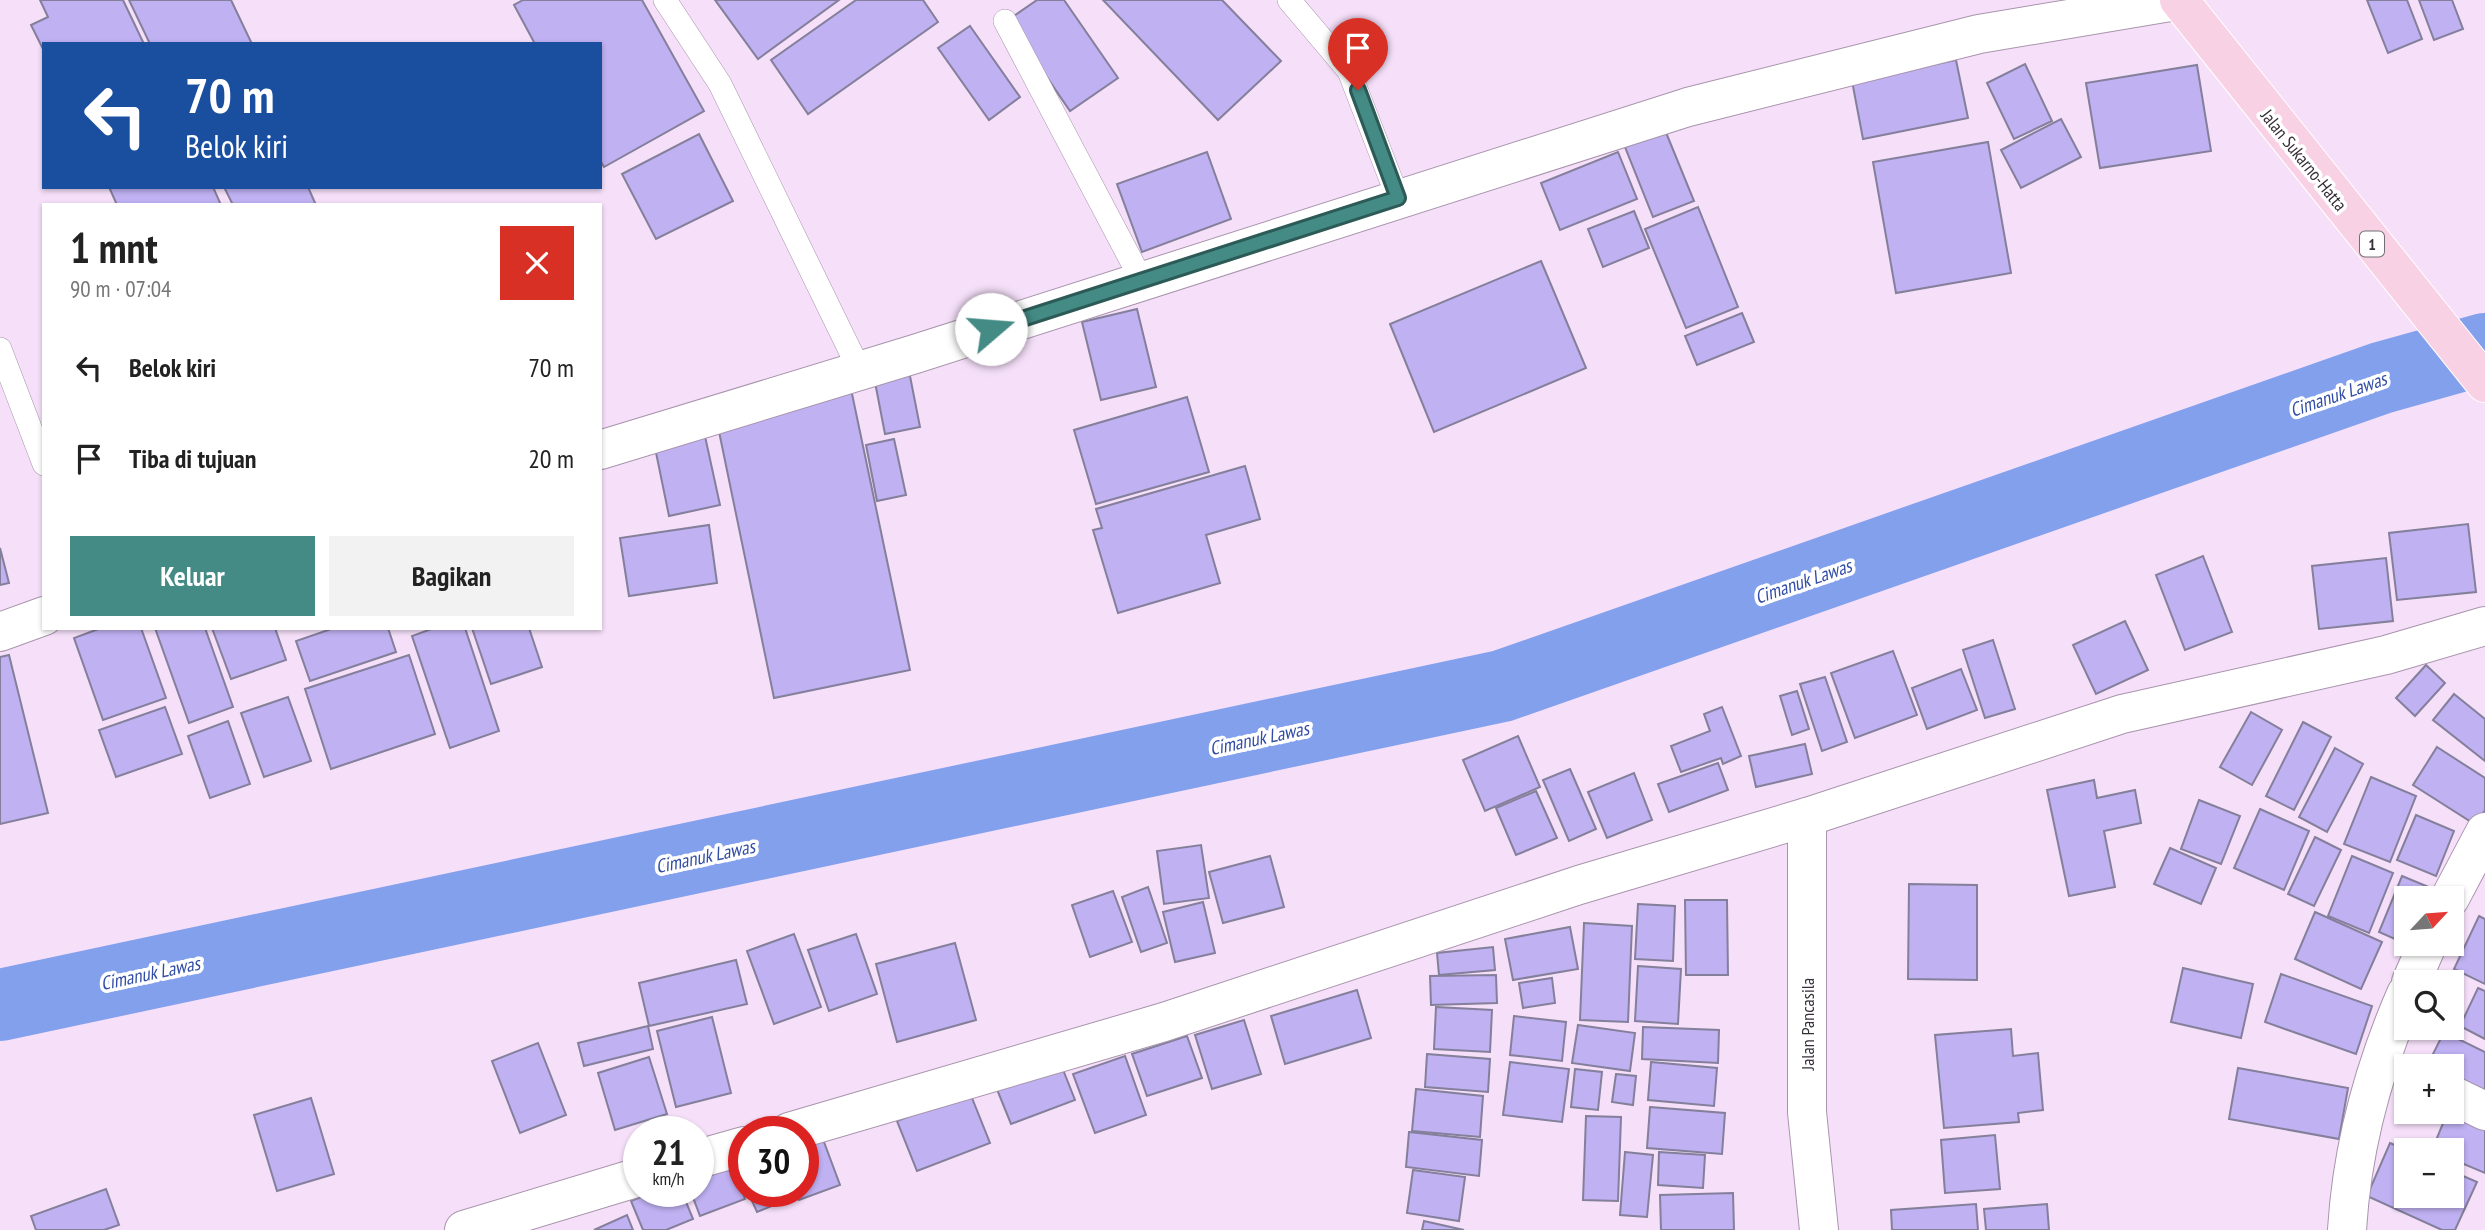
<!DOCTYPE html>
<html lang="id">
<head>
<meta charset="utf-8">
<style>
	:root { --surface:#fff; --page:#f2f2f2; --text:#222; --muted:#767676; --accent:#448b85 }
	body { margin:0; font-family:"PT Sans Narrow",sans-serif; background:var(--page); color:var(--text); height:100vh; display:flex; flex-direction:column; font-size:26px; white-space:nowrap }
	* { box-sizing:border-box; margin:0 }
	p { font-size:23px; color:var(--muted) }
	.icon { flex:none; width:38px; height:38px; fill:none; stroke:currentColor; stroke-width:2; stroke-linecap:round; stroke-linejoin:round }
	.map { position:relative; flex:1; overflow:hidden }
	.sheet { position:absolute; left:42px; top:203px; width:560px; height:427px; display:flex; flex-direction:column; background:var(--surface); border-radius:0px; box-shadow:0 2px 5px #0004 }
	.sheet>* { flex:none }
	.top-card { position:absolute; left:42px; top:42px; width:560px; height:147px; border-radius:0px; box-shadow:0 2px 5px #0004; background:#1a4fa0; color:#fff; overflow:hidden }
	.needle { width:46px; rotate:64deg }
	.controls { position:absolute; left:2394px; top:886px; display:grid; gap:14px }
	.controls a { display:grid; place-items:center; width:70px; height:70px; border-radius:0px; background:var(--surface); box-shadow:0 2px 5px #0004; font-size:35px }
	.speed { position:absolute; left:623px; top:1116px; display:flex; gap:14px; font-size:35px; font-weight:700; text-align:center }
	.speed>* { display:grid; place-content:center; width:91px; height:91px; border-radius:50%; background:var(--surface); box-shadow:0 2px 5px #0004; line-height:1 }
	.speed small { font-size:18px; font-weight:400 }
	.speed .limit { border:10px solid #d22; background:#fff; color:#111 }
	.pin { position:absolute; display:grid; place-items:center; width:60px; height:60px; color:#fff; margin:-72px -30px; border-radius:50% 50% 50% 0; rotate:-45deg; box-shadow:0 0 7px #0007 }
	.pin .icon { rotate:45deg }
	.me { position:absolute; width:77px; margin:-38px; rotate:72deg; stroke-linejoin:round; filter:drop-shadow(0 0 5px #0008) }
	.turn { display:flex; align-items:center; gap:24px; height:147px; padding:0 28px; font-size:32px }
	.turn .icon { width:91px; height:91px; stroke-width:2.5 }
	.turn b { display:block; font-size:49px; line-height:60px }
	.round { display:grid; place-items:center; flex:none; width:74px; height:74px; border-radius:0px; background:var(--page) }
	.overview { display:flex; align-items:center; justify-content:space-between; height:119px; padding:0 28px }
	h1 { font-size:42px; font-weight:700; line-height:52px }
	.button { display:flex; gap:14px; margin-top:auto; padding:14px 28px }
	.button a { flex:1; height:80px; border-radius:0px; background:var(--accent); color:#fff; font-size:28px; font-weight:700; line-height:80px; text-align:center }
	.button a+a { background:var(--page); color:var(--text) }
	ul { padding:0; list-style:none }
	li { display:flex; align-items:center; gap:21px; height:91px; padding:0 28px }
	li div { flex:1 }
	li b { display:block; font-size:26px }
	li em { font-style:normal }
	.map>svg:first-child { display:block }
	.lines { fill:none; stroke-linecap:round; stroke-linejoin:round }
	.river { stroke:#83a0ec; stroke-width:72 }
	.building { fill:#bfb1f2; stroke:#847f9a; stroke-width:2 }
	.service-casing { stroke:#a994ad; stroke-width:24 }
	.minor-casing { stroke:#a994ad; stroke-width:40 }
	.trunk-casing { stroke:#fff; stroke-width:40 }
	.service { stroke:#fff; stroke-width:23 }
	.minor { stroke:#fff; stroke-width:38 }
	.trunk { stroke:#f8d2e4; stroke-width:38 }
	.route-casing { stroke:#2c5a56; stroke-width:18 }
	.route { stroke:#448b85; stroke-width:12 }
	.labels { text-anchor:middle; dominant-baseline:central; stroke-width:7; stroke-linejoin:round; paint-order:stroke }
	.shield { fill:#fff; stroke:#726c73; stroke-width:2 }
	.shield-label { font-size:16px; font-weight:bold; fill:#352d37 }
	.street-label { font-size:18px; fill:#352d37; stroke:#fff }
	.water-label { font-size:19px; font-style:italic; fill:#324da5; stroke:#fff }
</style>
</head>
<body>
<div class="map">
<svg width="2485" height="1230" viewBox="0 0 2485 1230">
	<rect width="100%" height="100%" fill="#f5dff9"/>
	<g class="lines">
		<path class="river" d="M 0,1005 L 1502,686 L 2381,378 L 2485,349"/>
	</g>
	<g class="building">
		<path d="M 40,0 L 123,0 L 144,44 L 44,44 L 44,51 L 31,25 L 48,17 Z"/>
		<path d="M 129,0 L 231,0 L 252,44 L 150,44 Z"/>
		<path d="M 523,0 L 642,0 L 704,111 L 604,167 L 600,160 L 600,44 L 535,44 L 514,5 Z"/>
		<path d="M 715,0 L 839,0 L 758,59 Z"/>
		<path d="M 856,0 L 923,0 L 938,22 L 808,114 L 771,60 Z"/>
		<path d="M 1037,0 L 1064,0 L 1118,78 L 1070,111 L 1008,20 Z"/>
		<path d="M 1103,0 L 1222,0 L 1281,61 L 1218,120 Z"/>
		<path d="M 2367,0 L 2407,0 L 2422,39 L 2388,53 Z"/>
		<path d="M 2419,0 L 2452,0 L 2463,29 L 2434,40 Z"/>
		<path d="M 970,26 L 1020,97 L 989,120 L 938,48 Z"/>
		<path d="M 1956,60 L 1968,118 L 1863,139 L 1852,81 Z"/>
		<path d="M 2025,64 L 2052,121 L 2014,139 L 1987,83 Z"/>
		<path d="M 2197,65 L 2211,151 L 2100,168 L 2086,83 Z"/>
		<path d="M 2061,119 L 2081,157 L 2021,188 L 2001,150 Z"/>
		<path d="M 1665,130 L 1694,201 L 1653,217 L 1625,147 Z"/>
		<path d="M 699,134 L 733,201 L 656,239 L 622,174 Z"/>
		<path d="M 1988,142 L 2011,273 L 1896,293 L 1873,162 Z"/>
		<path d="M 1207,152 L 1231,219 L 1142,252 L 1117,184 Z"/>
		<path d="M 1618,152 L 1637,199 L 1560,230 L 1541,183 Z"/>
		<path d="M 109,187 L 213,187 L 221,205 L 117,205 Z"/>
		<path d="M 224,187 L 308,187 L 316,205 L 233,205 Z"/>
		<path d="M 1698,207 L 1738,307 L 1686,328 L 1645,229 Z"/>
		<path d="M 1634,211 L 1649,248 L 1603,267 L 1588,229 Z"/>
		<path d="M 1541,261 L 1586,368 L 1434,432 L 1390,324 Z"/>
		<path d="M 1137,309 L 1156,387 L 1101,400 L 1082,322 Z"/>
		<path d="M 1742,313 L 1754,342 L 1697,365 L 1685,336 Z"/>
		<path d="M 909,371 L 920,427 L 885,434 L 874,377 Z"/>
		<path d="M 851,389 L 910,670 L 774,698 L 716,417 Z"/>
		<path d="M 1187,397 L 1209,472 L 1096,504 L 1074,430 Z"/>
		<path d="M 703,427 L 720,505 L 669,516 L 653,438 Z"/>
		<path d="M 894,439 L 906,495 L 877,501 L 866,445 Z"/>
		<path d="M 1245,466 L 1260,519 L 1206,535 L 1220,583 L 1118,613 L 1093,530 L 1102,528 L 1096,509 Z"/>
		<path d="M 2468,524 L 2476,592 L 2397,600 L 2389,533 Z"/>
		<path d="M 709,525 L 717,583 L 629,596 L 620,538 Z"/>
		<path d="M 0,548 L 9,583 L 0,585 Z"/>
		<path d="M 2203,556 L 2232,632 L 2185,650 L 2156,575 Z"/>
		<path d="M 2386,558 L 2393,621 L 2319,629 L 2312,566 Z"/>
		<path d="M 2125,621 L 2148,670 L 2096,694 L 2073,645 Z"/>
		<path d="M 101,628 L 141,628 L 166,698 L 103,720 L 74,638 Z"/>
		<path d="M 155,628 L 205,628 L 233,707 L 189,723 Z"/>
		<path d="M 212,628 L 275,628 L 286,660 L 231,679 Z"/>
		<path d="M 334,628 L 388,628 L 396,652 L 310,681 L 296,641 Z"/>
		<path d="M 434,628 L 465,628 L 499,731 L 450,748 L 412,636 Z"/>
		<path d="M 472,628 L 529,628 L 542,667 L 491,684 Z"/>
		<path d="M 1993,640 L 2015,709 L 1985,718 L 1963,650 Z"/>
		<path d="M 1893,651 L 1917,715 L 1855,738 L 1831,673 Z"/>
		<path d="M 9,655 L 48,813 L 0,824 L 0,657 Z"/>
		<path d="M 409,655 L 435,734 L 331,769 L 305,689 Z"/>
		<path d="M 2426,665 L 2445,683 L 2415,716 L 2396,698 Z"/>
		<path d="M 1961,669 L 1977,710 L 1927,729 L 1912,688 Z"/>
		<path d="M 1825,677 L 1847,742 L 1822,751 L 1800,684 Z"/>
		<path d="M 1797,691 L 1809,729 L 1792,735 L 1780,696 Z"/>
		<path d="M 2454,694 L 2485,719 L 2485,761 L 2433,720 Z"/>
		<path d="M 288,697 L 311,761 L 264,777 L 241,713 Z"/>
		<path d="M 165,707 L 182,754 L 116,777 L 99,730 Z"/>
		<path d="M 1722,707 L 1741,756 L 1723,764 L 1721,758 L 1681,772 L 1671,746 L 1710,731 L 1704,714 Z"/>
		<path d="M 2251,712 L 2282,730 L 2252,785 L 2220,767 Z"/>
		<path d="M 228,721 L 250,784 L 210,798 L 188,736 Z"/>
		<path d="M 2303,722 L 2331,737 L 2294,810 L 2266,796 Z"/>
		<path d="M 1518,736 L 1540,787 L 1485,811 L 1463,760 Z"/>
		<path d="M 1805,744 L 1812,774 L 1756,787 L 1749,756 Z"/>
		<path d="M 2437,747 L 2485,778 L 2485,810 L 2476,825 L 2413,785 Z"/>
		<path d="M 2335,748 L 2363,764 L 2327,832 L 2299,817 Z"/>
		<path d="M 1718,763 L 1728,790 L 1669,812 L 1658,784 Z"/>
		<path d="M 1570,769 L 1596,829 L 1569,841 L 1543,780 Z"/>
		<path d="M 1634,773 L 1652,820 L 1607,838 L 1588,792 Z"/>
		<path d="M 2371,777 L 2416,796 L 2390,862 L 2344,844 Z"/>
		<path d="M 2094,780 L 2097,798 L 2135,790 L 2141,823 L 2104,831 L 2115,887 L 2069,896 L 2047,790 Z"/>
		<path d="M 1536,791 L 1557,838 L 1516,855 L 1496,808 Z"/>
		<path d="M 2199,800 L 2240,816 L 2221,864 L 2181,849 Z"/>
		<path d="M 2260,809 L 2309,831 L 2284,890 L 2234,868 Z"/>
		<path d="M 2416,815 L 2454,831 L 2436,876 L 2397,860 Z"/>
		<path d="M 2315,837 L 2341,850 L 2314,906 L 2288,894 Z"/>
		<path d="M 1201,845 L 1209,898 L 1164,904 L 1157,851 Z"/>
		<path d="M 2170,848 L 2216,868 L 2201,904 L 2154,884 Z"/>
		<path d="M 1270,856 L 1284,907 L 1223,923 L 1209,872 Z"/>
		<path d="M 2352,856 L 2393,873 L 2369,933 L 2328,916 Z"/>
		<path d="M 2402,876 L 2436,890 L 2433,898 L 2406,898 L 2406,943 L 2415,943 L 2413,947 L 2379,932 Z"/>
		<path d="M 1909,884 L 1977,885 L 1977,980 L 1908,979 Z"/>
		<path d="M 1148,887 L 1167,943 L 1141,952 L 1122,897 Z"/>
		<path d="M 1113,891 L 1132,942 L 1090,957 L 1072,905 Z"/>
		<path d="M 1685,900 L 1727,900 L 1728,975 L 1686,975 Z"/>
		<path d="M 1203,902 L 1215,953 L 1175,962 L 1163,912 Z"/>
		<path d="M 1638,904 L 1675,906 L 1673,961 L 1635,959 Z"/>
		<path d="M 2315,912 L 2382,942 L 2361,989 L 2295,959 Z"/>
		<path d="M 2479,916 L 2485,919 L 2485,984 L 2454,969 Z"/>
		<path d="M 1584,923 L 1632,926 L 1628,1022 L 1580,1020 Z"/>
		<path d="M 1570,927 L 1578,969 L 1513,980 L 1505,939 Z"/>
		<path d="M 794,934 L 821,1007 L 774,1024 L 747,951 Z"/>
		<path d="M 856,934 L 877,994 L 829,1011 L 808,950 Z"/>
		<path d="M 955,943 L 976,1020 L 897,1042 L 876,964 Z"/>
		<path d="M 1493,947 L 1495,970 L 1439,975 L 1437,953 Z"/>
		<path d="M 736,960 L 747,1004 L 649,1026 L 639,983 Z"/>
		<path d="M 1638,966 L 1681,969 L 1678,1024 L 1635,1021 Z"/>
		<path d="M 2183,968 L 2253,984 L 2241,1038 L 2171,1022 Z"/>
		<path d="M 2281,974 L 2372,1006 L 2356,1054 L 2265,1022 Z"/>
		<path d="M 1496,975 L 1497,1003 L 1431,1005 L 1430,976 Z"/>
		<path d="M 1552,978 L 1555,1003 L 1523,1008 L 1519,983 Z"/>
		<path d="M 2478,988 L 2485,991 L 2485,1039 L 2460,1026 Z"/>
		<path d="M 1357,990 L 1371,1038 L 1285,1064 L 1271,1016 Z"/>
		<path d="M 1436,1007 L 1492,1010 L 1490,1052 L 1434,1049 Z"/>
		<path d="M 1514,1016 L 1566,1022 L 1562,1061 L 1510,1055 Z"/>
		<path d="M 712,1017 L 731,1093 L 676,1107 L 657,1031 Z"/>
		<path d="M 1244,1020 L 1261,1074 L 1212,1089 L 1195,1035 Z"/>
		<path d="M 1578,1025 L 1635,1033 L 1630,1071 L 1572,1063 Z"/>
		<path d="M 648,1026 L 653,1049 L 584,1066 L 578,1043 Z"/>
		<path d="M 1643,1027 L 1719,1030 L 1718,1063 L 1642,1059 Z"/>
		<path d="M 2011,1029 L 2013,1056 L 2038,1053 L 2043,1110 L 2018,1113 L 2019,1122 L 1944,1128 L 1935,1035 Z"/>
		<path d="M 2444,1032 L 2485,1052 L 2485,1109 L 2452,1092 L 2452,1066 L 2427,1066 Z"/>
		<path d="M 1187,1036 L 1202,1078 L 1147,1096 L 1132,1054 Z"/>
		<path d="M 538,1043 L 566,1115 L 520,1133 L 492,1061 Z"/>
		<path d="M 1427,1054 L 1490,1059 L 1488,1092 L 1425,1087 Z"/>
		<path d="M 1125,1056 L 1146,1115 L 1095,1133 L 1073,1074 Z"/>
		<path d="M 649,1057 L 667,1114 L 615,1130 L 598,1073 Z"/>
		<path d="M 1058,1057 L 1075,1100 L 1011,1124 L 994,1082 Z"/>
		<path d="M 1510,1062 L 1569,1069 L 1562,1122 L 1503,1115 Z"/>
		<path d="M 1651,1062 L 1717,1068 L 1714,1106 L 1648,1100 Z"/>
		<path d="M 2238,1068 L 2348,1088 L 2339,1139 L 2229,1119 Z"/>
		<path d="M 1575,1069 L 1602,1072 L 1598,1110 L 1571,1107 Z"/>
		<path d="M 1616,1074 L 1636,1076 L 1633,1105 L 1612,1102 Z"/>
		<path d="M 1416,1089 L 1483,1096 L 1480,1137 L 1412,1131 Z"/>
		<path d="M 970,1093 L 990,1143 L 917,1171 L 897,1121 Z"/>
		<path d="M 311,1098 L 334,1174 L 277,1191 L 254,1115 Z"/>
		<path d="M 1650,1107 L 1725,1113 L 1722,1154 L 1647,1148 Z"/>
		<path d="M 2448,1111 L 2485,1115 L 2485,1173 L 2452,1159 L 2452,1150 L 2432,1150 Z"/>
		<path d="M 1586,1116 L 1621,1117 L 1618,1201 L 1583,1200 Z"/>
		<path d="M 1409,1132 L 1482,1140 L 1479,1176 L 1406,1167 Z"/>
		<path d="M 821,1134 L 840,1185 L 799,1200 L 796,1192 L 803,1192 L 803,1140 Z"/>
		<path d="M 1995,1135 L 2000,1189 L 1945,1193 L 1941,1140 Z"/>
		<path d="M 2390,1143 L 2406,1150 L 2406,1195 L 2452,1195 L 2452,1171 L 2477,1182 L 2455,1230 L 2442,1230 L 2367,1196 Z"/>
		<path d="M 1625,1152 L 1653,1155 L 1647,1217 L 1620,1215 Z"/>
		<path d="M 1659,1152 L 1705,1155 L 1703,1188 L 1658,1185 Z"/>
		<path d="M 733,1167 L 745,1199 L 700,1216 L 691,1192 L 698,1192 L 698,1180 Z"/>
		<path d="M 1413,1170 L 1465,1177 L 1459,1221 L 1407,1213 Z"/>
		<path d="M 106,1189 L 119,1225 L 104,1230 L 36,1230 L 31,1216 Z"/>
		<path d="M 653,1192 L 682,1192 L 693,1219 L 666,1230 L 643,1230 L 631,1201 Z"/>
		<path d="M 748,1192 L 786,1192 L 789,1199 L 757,1212 Z"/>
		<path d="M 1733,1193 L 1734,1230 L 1661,1230 L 1660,1195 Z"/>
		<path d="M 1976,1204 L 1978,1230 L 1892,1230 L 1891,1210 Z"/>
		<path d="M 2047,1204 L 2049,1230 L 1986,1230 L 1984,1209 Z"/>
		<path d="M 627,1215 L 633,1230 L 594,1230 Z"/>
		<path d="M 1424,1221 L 1464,1230 L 1422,1230 Z"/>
	</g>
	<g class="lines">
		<defs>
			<g id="service">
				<path d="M 665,0 L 720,84 L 860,371"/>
				<path d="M 1289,0 L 1349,71 L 1398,198"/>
				<path d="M 1005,21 L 1142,281"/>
				<path d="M 0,349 L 44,464"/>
			</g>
			<g id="minor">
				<path d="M 600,450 L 915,354 L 1688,107 L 1979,34 L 2182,0"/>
				<path d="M 0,632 L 44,616"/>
				<path d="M 1807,817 L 1807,1112 L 1819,1230"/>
				<path d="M 2450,898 L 2485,832"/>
				<path d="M 2411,982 L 2428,943"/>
				<path d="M 2452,1095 L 2485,1111"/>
				<path d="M 789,1132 L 1164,1022 L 1579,885 L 1807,817 L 2122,714 L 2386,655 L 2485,626"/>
				<path d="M 698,1159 L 744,1146"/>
				<path d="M 464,1230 L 639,1177"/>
				<path d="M 2347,1230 C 2352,1147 2373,1070 2406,994"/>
			</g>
			<path id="trunk" d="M 2179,0 L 2485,383"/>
		</defs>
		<use href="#service" class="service-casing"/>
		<use href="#minor" class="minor-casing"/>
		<use href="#trunk" class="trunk-casing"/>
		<use href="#service" class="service"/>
		<use href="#minor" class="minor"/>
		<use href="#trunk" class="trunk"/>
	</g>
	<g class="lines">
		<defs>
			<path id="route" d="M 991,329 L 1398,198 L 1358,90"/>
		</defs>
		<use href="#route" class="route-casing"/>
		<use href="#route" class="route"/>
	</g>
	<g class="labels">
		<rect class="shield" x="2360" y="231.5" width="24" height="25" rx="5"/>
		<g class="shield-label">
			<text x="2372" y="244">1</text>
		</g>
		<g class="street-label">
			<text transform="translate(2304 160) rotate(51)">Jalan Sukarno-Hatta</text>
			<text transform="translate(1807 1024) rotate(-90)">Jalan Pancasila</text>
		</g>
		<g class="water-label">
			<text transform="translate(2338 394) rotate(-19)">Cimanuk Lawas</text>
			<text transform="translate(1803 581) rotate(-19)">Cimanuk Lawas</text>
			<text transform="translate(1259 738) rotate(-12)">Cimanuk Lawas</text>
			<text transform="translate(705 856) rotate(-12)">Cimanuk Lawas</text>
			<text transform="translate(150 973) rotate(-12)">Cimanuk Lawas</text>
		</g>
	</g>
</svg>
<div class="controls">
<a><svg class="needle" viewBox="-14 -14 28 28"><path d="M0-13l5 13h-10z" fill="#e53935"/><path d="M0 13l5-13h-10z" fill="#767676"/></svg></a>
<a><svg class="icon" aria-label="search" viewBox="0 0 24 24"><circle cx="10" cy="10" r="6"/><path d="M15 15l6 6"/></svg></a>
<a>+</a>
<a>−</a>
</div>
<div class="speed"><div>21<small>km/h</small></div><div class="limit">30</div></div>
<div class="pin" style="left:1358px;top:90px;background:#d93025"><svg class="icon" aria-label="arrive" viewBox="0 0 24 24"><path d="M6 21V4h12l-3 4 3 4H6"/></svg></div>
<svg class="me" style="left:991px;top:329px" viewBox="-20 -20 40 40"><circle r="19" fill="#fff"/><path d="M0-13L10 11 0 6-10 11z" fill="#448b85"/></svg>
<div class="top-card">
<div class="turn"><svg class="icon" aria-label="left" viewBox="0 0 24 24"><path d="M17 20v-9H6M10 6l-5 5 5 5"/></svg><div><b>70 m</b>Belok kiri</div></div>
</div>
<section class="sheet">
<div class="overview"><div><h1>1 mnt</h1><p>90 m · 07:04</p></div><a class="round" style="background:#d93025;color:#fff"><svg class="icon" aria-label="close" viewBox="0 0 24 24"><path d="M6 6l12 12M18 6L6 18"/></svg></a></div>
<ul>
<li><svg class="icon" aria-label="left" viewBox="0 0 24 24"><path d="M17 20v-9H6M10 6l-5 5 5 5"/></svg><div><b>Belok kiri</b></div><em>70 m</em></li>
<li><svg class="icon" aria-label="arrive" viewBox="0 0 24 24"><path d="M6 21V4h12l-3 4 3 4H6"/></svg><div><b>Tiba di tujuan</b></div><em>20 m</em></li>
</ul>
<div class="button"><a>Keluar</a><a>Bagikan</a></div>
</section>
</div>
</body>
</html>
